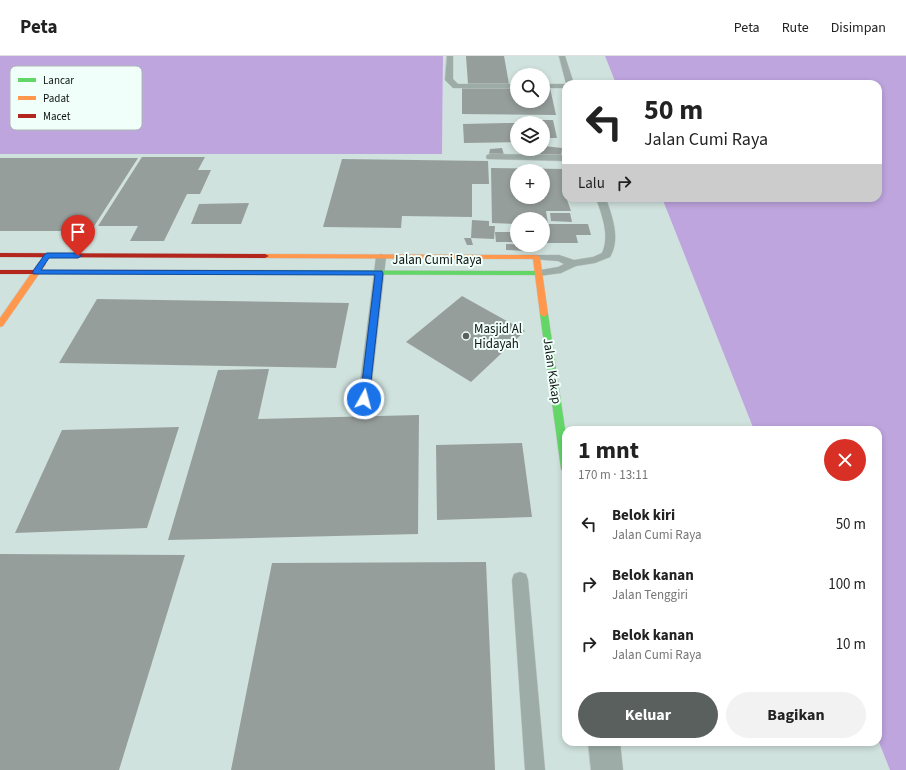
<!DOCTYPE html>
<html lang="id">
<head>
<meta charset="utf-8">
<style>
	:root { --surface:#fff; --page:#f2f2f2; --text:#222; --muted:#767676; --line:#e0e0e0; --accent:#59605e }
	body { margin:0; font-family:"Source Sans 3",sans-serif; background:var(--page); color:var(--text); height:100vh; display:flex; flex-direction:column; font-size:15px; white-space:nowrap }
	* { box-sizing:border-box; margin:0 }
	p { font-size:13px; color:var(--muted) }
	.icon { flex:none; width:22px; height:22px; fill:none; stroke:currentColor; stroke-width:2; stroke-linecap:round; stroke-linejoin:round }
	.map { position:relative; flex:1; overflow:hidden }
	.details { position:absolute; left:562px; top:370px; width:320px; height:320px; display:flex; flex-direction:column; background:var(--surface); border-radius:12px; box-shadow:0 2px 6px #0003 }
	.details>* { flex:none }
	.hud { position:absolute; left:562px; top:24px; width:320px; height:122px; border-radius:12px; box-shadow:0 2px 6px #0003; background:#fff; color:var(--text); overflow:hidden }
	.controls { position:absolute; left:510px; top:12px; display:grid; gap:8px }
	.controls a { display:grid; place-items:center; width:40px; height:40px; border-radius:50%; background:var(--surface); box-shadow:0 2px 6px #0003; font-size:20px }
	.pin { position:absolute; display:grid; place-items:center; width:34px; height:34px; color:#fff; margin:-41px -17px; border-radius:50% 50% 50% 0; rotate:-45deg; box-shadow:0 0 4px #0007 }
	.pin .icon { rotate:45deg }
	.me { position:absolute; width:44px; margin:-22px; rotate:7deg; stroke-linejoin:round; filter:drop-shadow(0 0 3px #0008) }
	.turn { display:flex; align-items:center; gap:14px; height:84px; padding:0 16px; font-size:18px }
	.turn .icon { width:52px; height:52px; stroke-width:2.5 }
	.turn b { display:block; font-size:28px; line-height:34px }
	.then { display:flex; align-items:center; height:38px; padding:0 16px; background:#0003; gap:8px; font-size:15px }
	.round { display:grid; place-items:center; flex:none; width:42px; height:42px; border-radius:21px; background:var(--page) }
	.headline { display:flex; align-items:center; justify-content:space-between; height:68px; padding:0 16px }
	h1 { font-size:24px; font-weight:700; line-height:30px }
	.button { display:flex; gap:8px; margin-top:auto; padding:8px 16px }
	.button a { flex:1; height:46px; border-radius:24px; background:var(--accent); color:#fff; font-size:16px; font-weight:700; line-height:46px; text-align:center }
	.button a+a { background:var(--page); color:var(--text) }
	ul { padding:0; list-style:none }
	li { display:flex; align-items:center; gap:12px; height:60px; padding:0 16px }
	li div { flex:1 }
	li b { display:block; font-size:15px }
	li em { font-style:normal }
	header { display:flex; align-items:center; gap:24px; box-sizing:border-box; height:56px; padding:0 20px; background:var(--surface); border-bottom:1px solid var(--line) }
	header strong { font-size:19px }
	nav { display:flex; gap:22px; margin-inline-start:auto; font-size:14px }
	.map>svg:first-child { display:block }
	.built { fill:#d0e2dd; fill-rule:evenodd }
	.water { fill:#bea5de }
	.building { fill:#969e9c; fill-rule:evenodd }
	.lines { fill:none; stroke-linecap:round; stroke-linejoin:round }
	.lane-casing { stroke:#c3cac7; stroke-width:1 }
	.street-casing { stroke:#c3cac7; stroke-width:1 }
	.fast-casing { stroke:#c3cac7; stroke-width:1 }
	.slow-casing { stroke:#c3cac7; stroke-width:1 }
	.jam-casing { stroke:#c3cac7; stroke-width:1 }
	.lane { fill:#9daca7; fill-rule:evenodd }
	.street { fill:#9daca7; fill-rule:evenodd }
	.fast { fill:#63d668; fill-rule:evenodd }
	.slow { fill:#ff974d; fill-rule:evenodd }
	.jam { fill:#b3261e; fill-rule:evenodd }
	.route { fill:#1a73e8; stroke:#114b97 }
	.poi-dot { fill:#59605e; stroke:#f0fff9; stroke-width:1.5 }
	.labels { text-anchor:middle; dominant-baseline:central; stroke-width:4; stroke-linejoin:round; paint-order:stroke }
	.street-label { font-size:13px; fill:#0e1412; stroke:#f0fff9 }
	.poi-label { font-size:13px; fill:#0e1412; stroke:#f0fff9; text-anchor:start }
	.key { fill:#f0fff9; stroke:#acb8b4; stroke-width:1 }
	.key-label { font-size:11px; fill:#0e1412 }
</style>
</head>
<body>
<header>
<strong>Peta</strong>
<nav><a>Peta</a><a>Rute</a><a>Disimpan</a></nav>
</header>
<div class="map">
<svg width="906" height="714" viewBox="0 0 906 714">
	<rect width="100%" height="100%" fill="#e4eeeb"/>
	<path class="built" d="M 443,0 L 605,0 L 616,28 L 566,28 L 566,142 L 662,142 L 754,374 L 566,374 L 566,686 L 878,686 L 878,684 L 890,714 L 0,714 L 0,98 L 442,98 ZM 517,19 L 543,19 L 543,45 L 517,45 ZM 517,67 L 543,67 L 543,93 L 517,93 ZM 517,115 L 543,115 L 543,141 L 517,141 ZM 517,163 L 543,163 L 543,189 L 517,189 Z"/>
	<g class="water">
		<path d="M 0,0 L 443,0 L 442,98 L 0,98 Z"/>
		<path d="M 605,0 L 906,0 L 906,714 L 890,714 L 878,684 L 878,374 L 754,374 L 662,142 L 878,142 L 878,28 L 616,28 Z"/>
	</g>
	<g class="building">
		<path d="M 466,0 L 504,0 L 509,28 L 468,28 Z"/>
		<path d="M 462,32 L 517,32 L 517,45 L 543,45 L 543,32 L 550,32 L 556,59 L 462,58 Z"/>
		<path d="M 537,64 L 553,64 L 557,82 L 543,82 L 543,67 L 537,67 Z"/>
		<path d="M 506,67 L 517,67 L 517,86 L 464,87 L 463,68 Z"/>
		<path d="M 544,90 L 562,92 L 561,101 L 540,99 L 540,95 L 544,95 Z"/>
		<path d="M 502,92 L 504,99 L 489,98 L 490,93 Z"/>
		<path d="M 142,101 L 205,101 L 198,114 L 211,114 L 200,138 L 187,138 L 164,185 L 130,185 L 138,170 L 98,170 Z"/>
		<path d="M 0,102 L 138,102 L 91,175 L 0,175 Z"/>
		<path d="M 342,103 L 488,105 L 489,128 L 472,128 L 472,161 L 402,160 L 401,172 L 323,171 Z"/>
		<path d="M 491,112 L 566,113 L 566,141 L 571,155 L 546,155 L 548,168 L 588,168 L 591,179 L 576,179 L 578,187 L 543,187 L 543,163 L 517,163 L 517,168 L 492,167 ZM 517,115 L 543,115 L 543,141 L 517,141 Z"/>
		<path d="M 249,147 L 241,168 L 191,168 L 199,148 Z"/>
		<path d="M 550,157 L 570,157 L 572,166 L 551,165 Z"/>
		<path d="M 472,164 L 489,165 L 489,170 L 495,170 L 494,183 L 471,182 L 473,189 L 467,189 L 464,182 L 471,182 Z"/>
		<path d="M 495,176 L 517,176 L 517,186 L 496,186 Z"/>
		<path d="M 506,188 L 525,189 L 525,195 L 506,194 Z"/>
		<path d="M 462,240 L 525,275 L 471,326 L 406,286 Z"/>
		<path d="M 97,243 L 349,247 L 336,312 L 59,307 Z"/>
		<path d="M 269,313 L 258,363 L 419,359 L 418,478 L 168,484 L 218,314 Z"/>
		<path d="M 179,371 L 147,472 L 15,477 L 62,374 Z"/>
		<path d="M 522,387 L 532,461 L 437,464 L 436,389 Z"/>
		<path d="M 0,498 L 185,499 L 119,714 L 0,714 Z"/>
		<path d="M 486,506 L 495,714 L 231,714 L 272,507 Z"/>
	</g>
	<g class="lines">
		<defs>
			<g id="lane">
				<path d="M 447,0 L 453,0 L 453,23 L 458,28 L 517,28 L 517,32 L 453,32 L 445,24 Z"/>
				<path d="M 559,0 L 565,0 L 574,28 L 566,28 L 566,32 L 543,32 L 543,28 L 566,28 Z"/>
				<path d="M 490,98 L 566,99 L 566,105 L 487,103 L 486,101 L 487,99 Z"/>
				<path d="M 596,142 L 606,142 C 612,161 621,182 610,201 L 595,207 L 576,210 L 561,217 L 539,220 L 535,219 L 534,217 L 535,215 L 558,211 L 564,208 L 558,205 L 532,203 L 531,201 L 532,199 L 559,199 L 574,204 L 593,201 L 602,197 C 610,179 602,160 596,142 Z"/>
				<path d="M 381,198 L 386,201 L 370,343 L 369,347 L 364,348 L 359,347 L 358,343 L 376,201 Z"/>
				<path d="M 520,516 L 526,518 L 528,524 L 545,714 L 525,714 L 512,524 L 514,518 Z"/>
			</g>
			<path id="street" d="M 588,686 L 620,686 L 623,714 L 591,714 Z"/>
			<g id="fast">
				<path d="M 196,214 L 539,215 L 543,217 L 539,219 L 199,218 L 196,218 Z"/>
				<path d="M 544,255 L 548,258 L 566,380 L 566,417 L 563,416 L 561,413 L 540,258 Z"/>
			</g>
			<g id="slow">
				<path d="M 262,198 L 536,199 L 540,201 L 548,258 L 544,261 L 540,258 L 533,203 L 265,202 L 262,202 Z"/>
				<path d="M 39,206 L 45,206 L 46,208 L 3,270 L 0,271 L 0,262 Z"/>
			</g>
			<g id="jam">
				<path d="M 0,197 L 265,198 L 269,200 L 265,202 L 0,201 Z"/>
				<path d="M 0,214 L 199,214 L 203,216 L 199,218 L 0,218 Z"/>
			</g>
		</defs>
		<use href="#lane" class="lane-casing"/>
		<use href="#street" class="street-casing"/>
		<use href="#fast" class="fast-casing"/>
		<use href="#slow" class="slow-casing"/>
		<use href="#jam" class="jam-casing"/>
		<use href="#lane" class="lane"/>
		<use href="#street" class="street"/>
		<use href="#fast" class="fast"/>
		<use href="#slow" class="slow"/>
		<use href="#jam" class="jam"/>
	</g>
	<path class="route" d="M 47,197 L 78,197 L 81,200 L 78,202 L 49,202 L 41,214 L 382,215 L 383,217 L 369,343 L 364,347 L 360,343 L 375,219 L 33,218 L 33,215 L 45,198 Z"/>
	<circle class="poi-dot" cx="466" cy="280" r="4"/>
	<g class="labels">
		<g class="street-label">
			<text x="437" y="204">Jalan Cumi Raya</text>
			<text transform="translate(552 315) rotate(82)">Jalan Kakap</text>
		</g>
		<g class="poi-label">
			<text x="474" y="273">Masjid Al<tspan x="474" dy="15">Hidayah</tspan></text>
		</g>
	</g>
	<rect x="10" y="10" width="132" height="64" rx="6" class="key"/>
	<rect x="18" y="22" width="18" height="4" fill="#63d668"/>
	<rect x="18" y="40" width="18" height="4" fill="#ff974d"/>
	<rect x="18" y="58" width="18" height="4" fill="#b3261e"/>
	<g class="key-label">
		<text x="43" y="28">Lancar</text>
		<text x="43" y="46">Padat</text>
		<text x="43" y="64">Macet</text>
	</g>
</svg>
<div class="controls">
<a><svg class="icon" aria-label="search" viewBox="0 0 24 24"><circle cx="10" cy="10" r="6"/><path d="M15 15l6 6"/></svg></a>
<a><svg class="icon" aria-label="layers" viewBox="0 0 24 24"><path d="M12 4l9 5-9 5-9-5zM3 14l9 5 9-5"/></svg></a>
<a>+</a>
<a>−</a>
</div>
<div class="pin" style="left:78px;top:200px;background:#d93025"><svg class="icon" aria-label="arrive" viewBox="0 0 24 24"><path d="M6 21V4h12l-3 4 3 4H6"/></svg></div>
<svg class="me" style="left:364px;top:343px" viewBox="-20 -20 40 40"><circle r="17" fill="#1a73e8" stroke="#fff" stroke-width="3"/><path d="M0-11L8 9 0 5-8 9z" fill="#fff"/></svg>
<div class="hud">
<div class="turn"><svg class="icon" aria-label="left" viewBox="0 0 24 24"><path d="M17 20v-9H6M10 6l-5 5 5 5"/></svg><div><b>50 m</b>Jalan Cumi Raya</div></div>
<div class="then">Lalu<svg class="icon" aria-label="right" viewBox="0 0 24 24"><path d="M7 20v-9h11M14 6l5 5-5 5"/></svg></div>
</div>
<section class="details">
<div class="headline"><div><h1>1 mnt</h1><p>170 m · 13:11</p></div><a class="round" style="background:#d93025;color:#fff"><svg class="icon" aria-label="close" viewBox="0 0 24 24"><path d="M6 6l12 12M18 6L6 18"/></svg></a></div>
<ul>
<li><svg class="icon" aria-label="left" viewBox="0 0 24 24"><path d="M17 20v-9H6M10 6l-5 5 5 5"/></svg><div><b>Belok kiri</b><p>Jalan Cumi Raya</p></div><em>50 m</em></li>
<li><svg class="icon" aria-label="right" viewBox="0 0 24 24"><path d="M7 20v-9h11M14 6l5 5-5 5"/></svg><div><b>Belok kanan</b><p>Jalan Tenggiri</p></div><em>100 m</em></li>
<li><svg class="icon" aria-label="right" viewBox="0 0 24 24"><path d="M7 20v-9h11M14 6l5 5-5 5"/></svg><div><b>Belok kanan</b><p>Jalan Cumi Raya</p></div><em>10 m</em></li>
</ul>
<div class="button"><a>Keluar</a><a>Bagikan</a></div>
</section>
</div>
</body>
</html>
